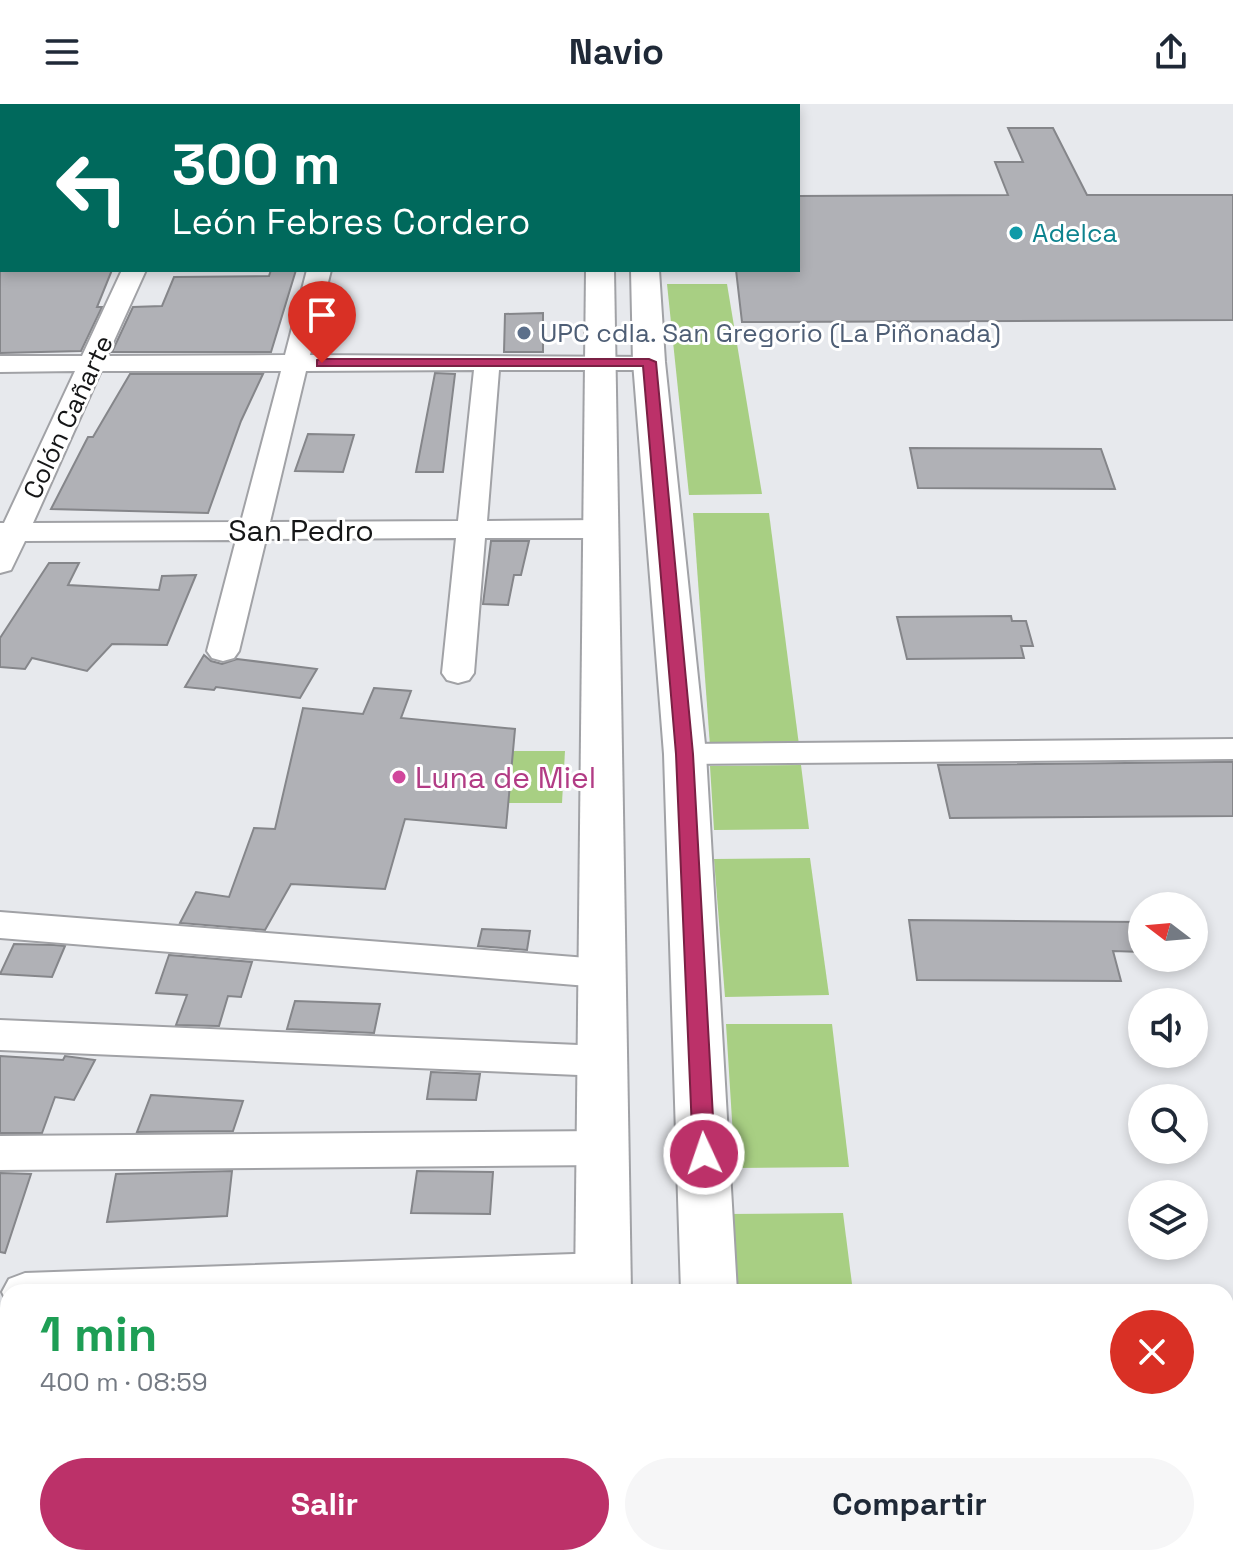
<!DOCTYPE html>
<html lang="es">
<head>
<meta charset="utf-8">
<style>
	:root { --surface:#fff; --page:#f6f6f7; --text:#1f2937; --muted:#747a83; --accent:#bc3169 }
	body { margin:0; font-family:"Space Grotesk",sans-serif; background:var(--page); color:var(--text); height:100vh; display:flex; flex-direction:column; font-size:30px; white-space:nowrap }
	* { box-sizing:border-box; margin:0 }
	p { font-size:26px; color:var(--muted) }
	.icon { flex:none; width:44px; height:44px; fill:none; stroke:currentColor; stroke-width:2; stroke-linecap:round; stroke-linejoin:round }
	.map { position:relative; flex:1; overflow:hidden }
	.sheet { position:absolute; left:0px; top:1180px; width:1234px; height:282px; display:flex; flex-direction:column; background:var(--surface); border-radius:24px 24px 0 0; box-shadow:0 4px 12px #0003 }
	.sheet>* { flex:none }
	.top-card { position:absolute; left:0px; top:0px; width:800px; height:168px; box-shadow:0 4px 12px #0003; background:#00695c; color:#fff; overflow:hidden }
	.needle { width:52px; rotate:286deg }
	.tools { position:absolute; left:1128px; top:788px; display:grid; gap:16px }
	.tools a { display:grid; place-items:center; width:80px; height:80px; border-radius:50%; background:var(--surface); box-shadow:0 4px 12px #0003; font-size:40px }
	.pin { position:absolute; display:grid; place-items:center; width:68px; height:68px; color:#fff; margin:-82px -34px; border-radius:50% 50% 50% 0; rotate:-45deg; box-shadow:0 0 8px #0007 }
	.pin .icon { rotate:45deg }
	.me { position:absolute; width:88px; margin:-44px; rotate:357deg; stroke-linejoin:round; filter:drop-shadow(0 0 6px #0008) }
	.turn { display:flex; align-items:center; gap:28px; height:168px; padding:0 40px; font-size:36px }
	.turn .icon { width:104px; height:104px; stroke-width:2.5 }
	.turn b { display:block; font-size:56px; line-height:68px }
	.round { display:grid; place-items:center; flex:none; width:84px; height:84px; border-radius:42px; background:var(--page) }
	.summary { display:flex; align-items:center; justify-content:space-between; height:136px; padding:0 40px }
	h1 { font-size:48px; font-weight:600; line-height:60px; color:#1e9e55 }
	.cta { display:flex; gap:16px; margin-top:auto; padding:16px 40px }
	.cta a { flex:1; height:92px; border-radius:48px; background:var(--accent); color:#fff; font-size:32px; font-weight:600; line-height:92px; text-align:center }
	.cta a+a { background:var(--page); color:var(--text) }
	header { display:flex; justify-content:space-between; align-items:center; height:104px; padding:0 40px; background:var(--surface); font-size:36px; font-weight:600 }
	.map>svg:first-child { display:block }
	.green { fill:#a8cf83 }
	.building { fill:#b0b1b6; stroke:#85868a; stroke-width:2 }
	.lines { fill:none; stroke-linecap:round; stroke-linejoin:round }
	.street-casing { stroke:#a1a2a6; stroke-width:4 }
	.highway-casing { stroke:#a1a2a6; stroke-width:4 }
	.street { fill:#fff; fill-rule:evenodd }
	.highway { fill:#fff; fill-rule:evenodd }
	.route { fill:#bc3169; stroke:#7a2044; stroke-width:2 }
	.culture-dot { fill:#0f9aa8; stroke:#fff; stroke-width:3 }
	.service-dot { fill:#5c6f8a; stroke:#fff; stroke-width:3 }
	.hotel-dot { fill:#d1479c; stroke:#fff; stroke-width:3 }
	.labels { text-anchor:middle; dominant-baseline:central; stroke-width:6; stroke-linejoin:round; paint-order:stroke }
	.far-culture-label { font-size:26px; fill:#0d838f; stroke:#fff; text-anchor:start }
	.far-service-label { font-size:26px; fill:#4e5e75; stroke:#fff; text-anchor:start }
	.far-street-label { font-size:26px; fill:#151617; stroke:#fff }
	.street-label { font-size:30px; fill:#151617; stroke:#fff }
	.hotel-label { font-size:30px; fill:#b23c85; stroke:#fff; text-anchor:start }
</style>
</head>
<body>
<header><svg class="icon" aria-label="menu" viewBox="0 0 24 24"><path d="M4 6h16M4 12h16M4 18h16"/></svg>Navio<svg class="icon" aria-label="share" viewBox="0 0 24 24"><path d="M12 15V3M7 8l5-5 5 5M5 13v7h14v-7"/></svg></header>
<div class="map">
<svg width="1233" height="1461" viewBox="0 0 1233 1461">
	<rect width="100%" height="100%" fill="#e7e9ed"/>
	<g class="green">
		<path d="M 667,180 L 727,180 L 762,390 L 689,391 Z"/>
		<path d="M 693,409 L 769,409 L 799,641 L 710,642 Z"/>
		<path d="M 513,647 L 565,647 L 562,699 L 508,699 Z"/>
		<path d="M 801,661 L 809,725 L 714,726 L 710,662 Z"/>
		<path d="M 810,754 L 829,891 L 725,893 L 714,755 Z"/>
		<path d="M 726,920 L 832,920 L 849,1063 L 735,1064 Z"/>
		<path d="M 843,1109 L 853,1188 L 731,1188 L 726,1110 Z"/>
		<path d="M 748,1454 L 885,1454 L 886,1461 L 748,1461 Z"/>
	</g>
	<g class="building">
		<path d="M 1008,24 L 1053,24 L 1087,91 L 1233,91 L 1233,216 L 742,218 L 736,166 L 798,166 L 798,92 L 1008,91 L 995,58 L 1023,58 Z"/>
		<path d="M 0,166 L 112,166 L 97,203 L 102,203 L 81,247 L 0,249 Z"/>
		<path d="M 271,166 L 296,166 L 271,248 L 112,248 L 133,203 L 162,202 L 174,173 L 269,172 Z"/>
		<path d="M 543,209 L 543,248 L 504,248 L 505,210 Z"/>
		<path d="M 435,269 L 455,270 L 443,368 L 416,368 Z"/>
		<path d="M 130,270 L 263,270 L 241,317 L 208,409 L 51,405 L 88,333 L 93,333 Z"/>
		<path d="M 308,330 L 354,331 L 343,368 L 295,367 Z"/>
		<path d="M 910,344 L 1101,345 L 1115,385 L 918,384 Z"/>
		<path d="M 491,437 L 529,437 L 521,471 L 514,471 L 508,501 L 483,500 Z"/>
		<path d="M 49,459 L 79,459 L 68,481 L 159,486 L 162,472 L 196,471 L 167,541 L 112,540 L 87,567 L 32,554 L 25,565 L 0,563 L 0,534 Z"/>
		<path d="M 1011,512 L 1012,517 L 1026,517 L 1033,542 L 1021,542 L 1024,554 L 907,555 L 897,513 Z"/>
		<path d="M 204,551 L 211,557 L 222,560 L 237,555 L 317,565 L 300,594 L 216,583 L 214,586 L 185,583 Z"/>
		<path d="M 374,584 L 411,587 L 401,614 L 515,625 L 506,724 L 405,715 L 385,785 L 291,780 L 265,826 L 180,819 L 196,788 L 229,793 L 254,724 L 275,725 L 303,604 L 363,610 Z"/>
		<path d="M 1215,658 L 1233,658 L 1233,712 L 950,714 L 938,661 Z"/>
		<path d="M 909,816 L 1142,818 L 1142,848 L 1113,847 L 1121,877 L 917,876 Z"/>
		<path d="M 482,825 L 530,827 L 527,846 L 478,842 Z"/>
		<path d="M 14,840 L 54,841 L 65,842 L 52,873 L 0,870 Z"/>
		<path d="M 169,851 L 252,858 L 241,893 L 228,892 L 219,922 L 176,921 L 187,891 L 156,889 Z"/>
		<path d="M 295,897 L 380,900 L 374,929 L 287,925 Z"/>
		<path d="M 0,952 L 63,956 L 65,952 L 95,956 L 74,996 L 55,993 L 42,1029 L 0,1029 Z"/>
		<path d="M 431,968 L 480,970 L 476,996 L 427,995 Z"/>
		<path d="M 151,991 L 243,997 L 233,1027 L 137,1028 Z"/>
		<path d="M 232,1067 L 227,1112 L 107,1118 L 116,1070 Z"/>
		<path d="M 417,1067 L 493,1068 L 490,1110 L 411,1109 Z"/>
		<path d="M 0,1069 L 31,1070 L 5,1149 L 0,1148 Z"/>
	</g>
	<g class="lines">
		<defs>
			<g id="street">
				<rect x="0" y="135" width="2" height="14"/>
				<path d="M 122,166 L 146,166 L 107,252 L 285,251 L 307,166 L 331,166 L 310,251 L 658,253 L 662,258 L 658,263 L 649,266 L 499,266 L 487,417 L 603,416 L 613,419 L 618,425 L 613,431 L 603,434 L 485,434 L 474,569 L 469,576 L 458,579 L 447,576 L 442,569 L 456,434 L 266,435 L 239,547 L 234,554 L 223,557 L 212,554 L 207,547 L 236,436 L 25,437 L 11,466 L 0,469 L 0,419 L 4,419 L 75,267 L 0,268 L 0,252 L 82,252 ZM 474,266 L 458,417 L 270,418 L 306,267 ZM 101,267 L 281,267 L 241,418 L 33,419 Z"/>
				<path d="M 1233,635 L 1233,655 L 685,660 L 673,657 L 668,650 L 673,643 L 685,640 Z"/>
				<path d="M 0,808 L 600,855 L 614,859 L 620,869 L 614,879 L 600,883 L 0,834 Z"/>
				<path d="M 0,916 L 602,942 L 617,946 L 623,957 L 617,968 L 602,972 L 0,946 Z"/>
				<path d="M 604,1027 L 619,1032 L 625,1044 L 619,1056 L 604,1061 L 0,1066 L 0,1032 Z"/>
				<path d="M 603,1149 L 619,1155 L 626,1168 L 619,1181 L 603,1187 L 8,1188 L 8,1200 L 2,1188 L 9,1175 L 25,1169 Z"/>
				<rect x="0" y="1354" width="8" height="46"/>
			</g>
			<g id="highway">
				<rect x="594" y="0" width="24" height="2"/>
				<path d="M 586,166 L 614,166 L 631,1188 L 575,1188 Z"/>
				<path d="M 631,166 L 659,166 L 665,258 L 706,650 L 737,1188 L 681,1188 L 664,650 L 633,258 Z"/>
				<rect x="573" y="1454" width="64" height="7"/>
				<rect x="687" y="1454" width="64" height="7"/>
			</g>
		</defs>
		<use href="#street" class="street-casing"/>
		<use href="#highway" class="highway-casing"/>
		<use href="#street" class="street"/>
		<use href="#highway" class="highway"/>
	</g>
	<path class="route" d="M 322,255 L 649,255 L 656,258 L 693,650 L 715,1050 L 711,1056 L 704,1058 L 696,1056 L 693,1050 L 676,650 L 643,262 L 317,262 L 317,256 Z"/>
	<circle class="culture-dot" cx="1016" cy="129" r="8"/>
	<circle class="service-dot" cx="524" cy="229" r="8"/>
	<circle class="hotel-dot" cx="399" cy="673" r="8"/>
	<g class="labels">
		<g class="far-culture-label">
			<text x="1032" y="129">Adelca</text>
		</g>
		<g class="far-service-label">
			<text x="540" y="229">UPC cdla. San Gregorio (La Piñonada)</text>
		</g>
		<g class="far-street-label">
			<text transform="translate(68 313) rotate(-65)">Colón Cañarte</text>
		</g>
		<g class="street-label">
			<text x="301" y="426">San Pedro</text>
		</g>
		<g class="hotel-label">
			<text x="415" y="673">Luna de Miel</text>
		</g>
	</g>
</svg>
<div class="tools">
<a><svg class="needle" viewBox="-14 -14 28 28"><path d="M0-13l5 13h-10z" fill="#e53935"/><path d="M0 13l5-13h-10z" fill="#747a83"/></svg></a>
<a><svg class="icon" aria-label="sound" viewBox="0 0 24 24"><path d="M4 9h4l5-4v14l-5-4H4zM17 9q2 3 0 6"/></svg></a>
<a><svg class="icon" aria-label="search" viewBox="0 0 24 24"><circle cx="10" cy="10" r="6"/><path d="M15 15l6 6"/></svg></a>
<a><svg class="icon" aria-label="layers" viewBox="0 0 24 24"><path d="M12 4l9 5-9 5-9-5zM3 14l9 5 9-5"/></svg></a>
</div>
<div class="pin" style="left:322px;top:259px;background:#d93025"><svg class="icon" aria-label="arrive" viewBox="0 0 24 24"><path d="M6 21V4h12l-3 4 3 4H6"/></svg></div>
<svg class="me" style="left:704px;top:1050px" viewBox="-20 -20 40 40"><circle r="17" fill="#bc3169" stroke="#fff" stroke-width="3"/><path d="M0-11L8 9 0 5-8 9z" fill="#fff"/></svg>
<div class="top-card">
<div class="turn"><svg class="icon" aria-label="left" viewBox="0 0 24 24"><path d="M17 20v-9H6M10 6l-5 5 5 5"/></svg><div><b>300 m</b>León Febres Cordero</div></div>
</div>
<section class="sheet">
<div class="summary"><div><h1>1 min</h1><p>400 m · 08:59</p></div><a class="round" style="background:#d93025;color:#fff"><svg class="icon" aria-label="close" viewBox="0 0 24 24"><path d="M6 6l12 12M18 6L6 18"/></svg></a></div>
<div class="cta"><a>Salir</a><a>Compartir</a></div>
</section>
</div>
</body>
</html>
